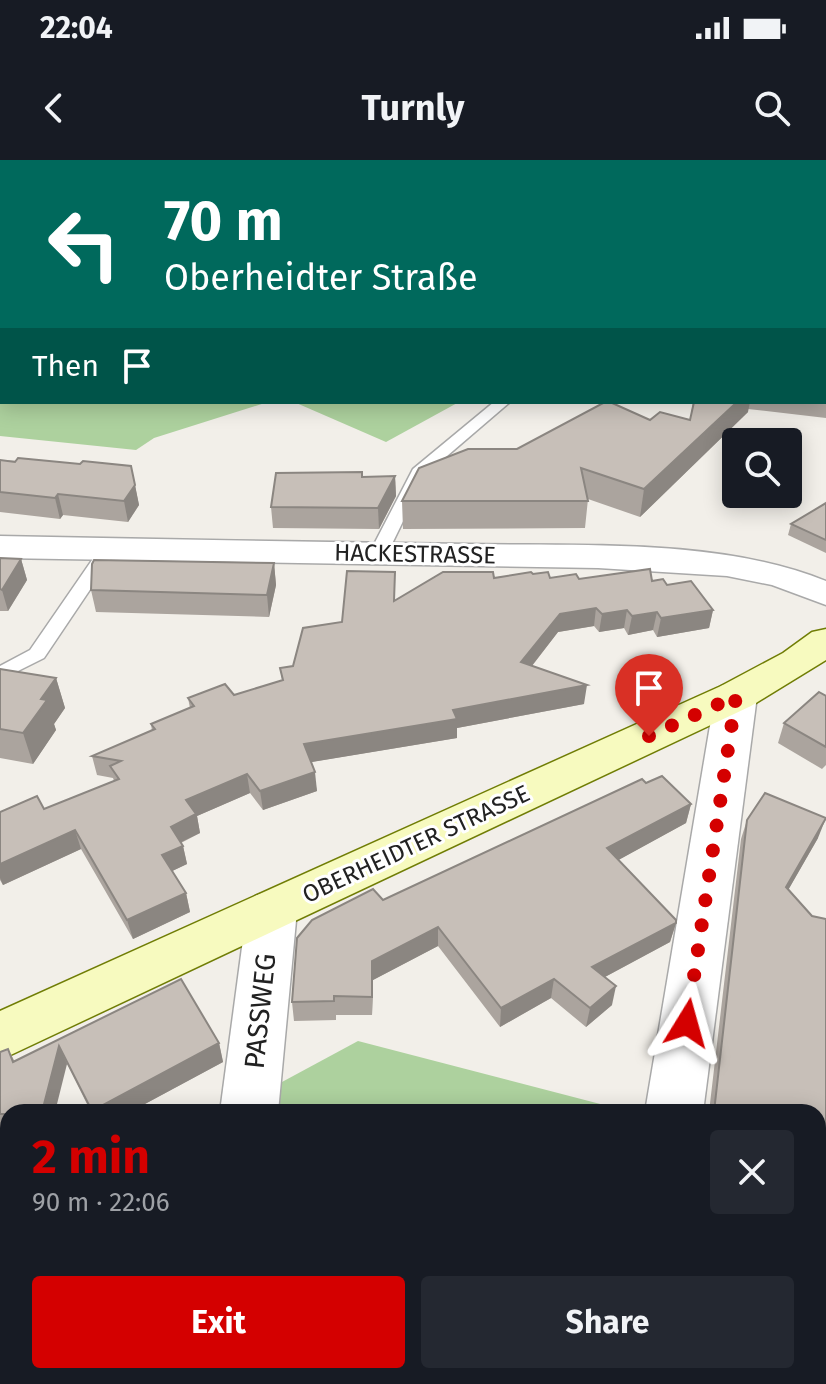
<!DOCTYPE html>
<html lang="en">
<head>
<meta charset="utf-8">
<style>
	:root { --surface:#171b24; --page:#242831; --text:#f1f3f6; --muted:#9ea1a6; --accent:#d40000 }
	body { margin:0; font-family:"Fira Sans",sans-serif; background:var(--page); color:var(--text); height:100vh; display:flex; flex-direction:column; font-size:30px; white-space:nowrap }
	* { box-sizing:border-box; margin:0 }
	p { font-size:26px; color:var(--muted) }
	.icon { flex:none; width:44px; height:44px; fill:none; stroke:currentColor; stroke-width:2; stroke-linecap:round; stroke-linejoin:round }
	.map { position:relative; flex:1; overflow:hidden }
	.panel { position:absolute; left:0px; top:944px; width:826px; height:280px; display:flex; flex-direction:column; background:var(--surface); border-radius:24px 24px 0 0; box-shadow:0 4px 20px #0003 }
	.panel>* { flex:none }
	.hud { position:absolute; left:0px; top:0px; width:826px; height:244px; box-shadow:0 4px 20px #0003; background:#00695c; color:#fff; overflow:hidden }
	.fabs { position:absolute; left:722px; top:268px; display:grid; gap:16px }
	.fabs a { display:grid; place-items:center; width:80px; height:80px; border-radius:8px; background:var(--surface); box-shadow:0 4px 20px #0003; font-size:40px }
	.pin { position:absolute; display:grid; place-items:center; width:68px; height:68px; color:#fff; margin:-82px -34px; border-radius:50% 50% 50% 0; rotate:-45deg; box-shadow:0 0 8px #0007 }
	.pin .icon { rotate:45deg }
	.me { position:absolute; width:88px; margin:-44px; rotate:8deg; stroke-linejoin:round; filter:drop-shadow(0 0 6px #0008) }
	.turn { display:flex; align-items:center; gap:28px; height:168px; padding:0 32px; font-size:36px }
	.turn .icon { width:104px; height:104px; stroke-width:2.5 }
	.turn b { display:block; font-size:56px; line-height:68px }
	.then { display:flex; align-items:center; height:76px; padding:0 32px; background:#0003; gap:16px; font-size:30px }
	.round { display:grid; place-items:center; flex:none; width:84px; height:84px; border-radius:8px; background:var(--page) }
	.head { display:flex; align-items:center; justify-content:space-between; height:136px; padding:0 32px }
	h1 { font-size:48px; font-weight:700; line-height:60px; color:var(--accent) }
	.action { display:flex; gap:16px; margin-top:auto; padding:16px 32px }
	.action a { flex:1; height:92px; border-radius:8px; background:var(--accent); color:#fff; font-size:32px; font-weight:700; line-height:92px; text-align:center }
	.action a+a { background:var(--page); color:var(--text) }
	.status { display:flex; justify-content:space-between; align-items:center; height:56px; padding:0 40px; background:var(--surface); direction:ltr }
	.status svg { height:22px; fill:currentColor }
	header { display:flex; justify-content:space-between; align-items:center; height:104px; padding:0 32px; background:var(--surface); font-size:36px; font-weight:700 }
	.map>svg:first-child { display:block }
	.forest { fill:#add19e }
	.lines { fill:none; stroke-linecap:round; stroke-linejoin:round }
	.lane-casing { stroke:#a9a9a9; stroke-width:3 }
	.street-casing { stroke:#a9a9a9; stroke-width:3 }
	.secondary-casing { stroke:#707d05; stroke-width:3 }
	.lane { fill:#fff; fill-rule:evenodd }
	.street { fill:#fff; fill-rule:evenodd }
	.secondary { fill:#f7fabf; fill-rule:evenodd }
	.wall { fill:#aba49e }
	.shaded-wall { fill:#8b8681 }
	.building { fill:#c7bfb8; stroke:#8b8681; stroke-width:2 }
	.route { stroke:#d40000; stroke-width:14; stroke-dasharray:0 25.2 }
	.labels { text-anchor:middle; dominant-baseline:central; stroke-width:6; stroke-linejoin:round; paint-order:stroke }
	.street-label { font-size:24px; fill:#222; stroke:#fff }
	.near-street-label { font-size:28px; fill:#222; stroke:#fff }
</style>
</head>
<body>
<div class="status"><b>22:04</b><svg viewBox="0 0 49 12"><path d="M0 12V9h3v3zM5 12V6h3v6zM10 12V3h3v9zM15 12V0h3v12zM26 1h20v11H26zM47 4h2v5h-2z"/></svg></div>
<header><svg class="icon" aria-label="back" viewBox="0 0 24 24"><path d="M15 5l-7 7 7 7"/></svg>Turnly<svg class="icon" aria-label="search" viewBox="0 0 24 24"><circle cx="10" cy="10" r="6"/><path d="M15 15l6 6"/></svg></header>
<div class="map">
<svg width="826" height="1224" viewBox="0 0 826 1224">
	<rect width="100%" height="100%" fill="#f2efe9"/>
	<g class="forest">
		<path d="M 276,0 L 693,0 L 694,2 L 274,2 Z"/>
		<path d="M 0,79 L 2,242 L 268,242 L 154,278 L 136,290 L 0,276 Z"/>
		<path d="M 294,242 L 459,242 L 386,282 Z"/>
		<path d="M 358,881 L 631,952 L 275,952 L 269,929 Z"/>
	</g>
	<g class="lines">
		<defs>
			<g id="lane">
				<path d="M 494,242 L 510,242 L 426,314 L 388,392 L 379,397 L 373,396 L 370,392 L 413,309 Z"/>
				<path d="M 107,386 L 116,391 L 44,498 L 0,520 L 0,506 L 30,490 L 101,387 Z"/>
			</g>
			<g id="street">
				<path d="M 0,376 C 156,379 311,382 467,384 C 581,386 720,378 826,421 L 826,445 L 772,425 L 727,416 L 598,408 L 0,398 Z"/>
				<path d="M 736,522 L 751,526 L 757,536 L 703,952 L 645,952 L 715,536 L 721,526 Z"/>
				<path d="M 272,730 L 289,736 L 297,750 L 278,952 L 220,952 L 247,750 L 255,736 Z"/>
				<path d="M 826,1025 L 826,1085 L 818,1088 L 818,1028 Z"/>
				<path d="M 89,1216 L 159,1216 L 155,1224 L 86,1224 Z"/>
				<path d="M 586,1216 L 655,1216 L 651,1224 L 583,1224 Z"/>
			</g>
			<path id="secondary" d="M 826,469 L 826,500 L 751,546 L 0,900 L 0,851 L 721,526 L 783,493 L 812,472 Z"/>
		</defs>
		<use href="#lane" class="lane-casing"/>
		<use href="#street" class="street-casing"/>
		<use href="#secondary" class="secondary-casing"/>
		<use href="#lane" class="lane"/>
		<use href="#street" class="street"/>
		<use href="#secondary" class="secondary"/>
	</g>
	<g class="wall">
		<path d="M 826,108 L 826,258 L 748,249 L 748,252 L 640,357 L 588,339 L 585,368 L 403,369 L 402,341 L 517,289 L 650,260 L 690,260 L 693,242 L 824,242 L 824,116 Z"/>
		<path d="M 0,300 L 131,306 L 139,345 L 128,362 L 63,355 L 60,359 L 0,352 Z"/>
		<path d="M 395,316 L 396,336 L 379,369 L 273,368 L 271,347 Z"/>
		<path d="M 826,343 L 826,393 L 788,375 L 791,364 Z"/>
		<path d="M 0,398 L 21,399 L 27,420 L 8,451 L 0,451 Z"/>
		<path d="M 274,403 L 276,425 L 269,457 L 96,452 L 91,430 Z"/>
		<path d="M 533,414 L 550,418 L 652,421 L 667,425 L 713,450 L 709,468 L 657,477 L 653,470 L 628,475 L 624,468 L 599,472 L 594,466 L 558,472 L 532,506 L 584,544 L 457,568 L 457,578 L 311,602 L 317,631 L 263,650 L 250,633 L 197,656 L 200,673 L 181,683 L 183,686 L 187,704 L 172,711 L 186,733 L 190,752 L 133,779 L 81,689 L 3,725 L 0,720 L 0,652 L 44,649 L 114,621 L 113,618 L 97,615 L 92,596 L 152,571 L 151,564 L 190,548 L 188,538 L 234,535 L 282,520 L 280,508 L 293,506 L 342,462 L 395,440 L 494,418 Z"/>
		<path d="M 0,509 L 56,518 L 65,548 L 54,564 L 56,570 L 33,604 L 0,598 Z"/>
		<path d="M 826,536 L 826,605 L 822,609 L 778,583 L 784,563 Z"/>
		<path d="M 646,623 L 691,644 L 686,663 L 618,700 L 676,763 L 670,782 L 605,817 L 612,845 L 586,867 L 551,838 L 500,867 L 438,786 L 373,820 L 372,855 L 336,855 L 336,860 L 294,861 L 292,842 L 383,740 Z"/>
		<path d="M 747,660 L 818,678 L 788,730 L 812,756 L 826,759 L 826,1007 L 818,1005 L 818,952 L 709,952 L 741,679 Z"/>
		<path d="M 181,819 L 219,883 L 223,902 L 130,952 L 91,952 L 67,904 L 8,952 L 8,972 L 0,972 L 0,892 L 8,889 L 15,902 Z"/>
		<path d="M 818,1074 L 826,1076 L 826,1209 L 818,1207 Z"/>
		<path d="M 324,1216 L 338,1216 L 335,1222 Z"/>
		<path d="M 421,1216 L 491,1216 L 486,1224 L 430,1224 Z"/>
	</g>
	<g class="shaded-wall">
		<rect x="213" y="0" width="41" height="2"/>
		<path d="M 2,43 L 2,66 L 0,67 L 0,44 Z"/>
		<path d="M 737,242 L 750,242 L 748,252 L 640,357 L 644,329 Z"/>
		<path d="M 395,316 L 396,336 L 379,369 L 378,348 Z"/>
		<path d="M 135,325 L 139,345 L 128,362 L 124,341 Z"/>
		<path d="M 58,334 L 63,355 L 60,359 L 55,338 Z"/>
		<path d="M 21,399 L 27,420 L 8,451 L 2,430 Z"/>
		<path d="M 274,403 L 276,425 L 269,457 L 267,435 Z"/>
		<path d="M 596,448 L 594,466 L 558,472 L 520,521 L 521,502 L 560,454 Z"/>
		<path d="M 627,450 L 624,468 L 599,472 L 602,454 Z"/>
		<path d="M 713,450 L 709,468 L 657,477 L 661,458 Z"/>
		<path d="M 657,452 L 653,470 L 628,475 L 632,456 Z"/>
		<path d="M 56,518 L 65,548 L 54,564 L 56,570 L 33,604 L 23,573 L 41,539 Z"/>
		<path d="M 587,525 L 584,544 L 457,568 L 457,578 L 306,603 L 304,584 L 453,550 Z"/>
		<path d="M 315,612 L 317,631 L 263,650 L 260,631 Z"/>
		<path d="M 247,614 L 250,633 L 197,656 L 200,673 L 175,685 L 171,667 L 186,640 Z"/>
		<path d="M 691,644 L 686,663 L 604,708 L 607,688 Z"/>
		<path d="M 826,658 L 818,678 L 779,746 L 786,727 Z"/>
		<path d="M 75,670 L 81,689 L 3,725 L 0,718 L 0,704 Z"/>
		<path d="M 183,686 L 187,704 L 166,714 L 162,695 Z"/>
		<path d="M 186,733 L 190,752 L 133,779 L 127,760 Z"/>
		<path d="M 676,763 L 670,782 L 588,826 L 592,807 Z"/>
		<path d="M 438,767 L 438,786 L 373,820 L 372,855 L 372,801 Z"/>
		<path d="M 554,819 L 551,838 L 500,867 L 501,848 Z"/>
		<path d="M 616,826 L 612,845 L 586,867 L 590,848 Z"/>
		<path d="M 219,883 L 223,902 L 130,952 L 92,952 L 92,951 Z"/>
		<path d="M 59,886 L 67,904 L 55,952 L 42,952 Z"/>
		<path d="M 73,1216 L 82,1216 L 79,1224 L 70,1224 Z"/>
		<path d="M 483,1216 L 491,1216 L 486,1224 L 478,1224 Z"/>
	</g>
	<g class="building">
		<path d="M 0,0 L 214,0 L 215,2 L 2,2 L 2,43 L 0,44 Z"/>
		<rect x="824" y="126" width="2" height="88"/>
		<path d="M 824,219 L 826,220 L 826,231 L 824,231 Z"/>
		<path d="M 605,242 L 610,242 L 650,260 L 660,252 L 690,260 L 694,242 L 737,242 L 644,329 L 581,308 L 588,341 L 402,341 L 419,308 L 468,289 L 517,289 Z"/>
		<path d="M 18,298 L 80,304 L 83,301 L 131,306 L 135,325 L 124,341 L 58,334 L 55,338 L 0,332 L 0,300 L 15,302 Z"/>
		<path d="M 362,312 L 362,317 L 395,316 L 378,348 L 271,347 L 276,313 Z"/>
		<path d="M 826,343 L 826,380 L 791,364 Z"/>
		<path d="M 0,398 L 21,399 L 2,430 L 0,429 Z"/>
		<path d="M 94,400 L 274,403 L 267,435 L 91,430 L 92,404 Z"/>
		<path d="M 650,409 L 652,421 L 663,419 L 667,425 L 691,421 L 713,450 L 661,458 L 657,452 L 632,456 L 627,450 L 602,454 L 596,448 L 560,454 L 521,502 L 587,525 L 453,550 L 457,559 L 304,584 L 315,612 L 260,631 L 247,614 L 186,640 L 196,654 L 171,667 L 183,686 L 162,695 L 186,733 L 127,760 L 75,670 L 0,704 L 0,652 L 37,636 L 44,649 L 119,619 L 110,606 L 121,601 L 92,596 L 155,569 L 151,564 L 194,546 L 188,538 L 225,524 L 234,535 L 283,520 L 280,508 L 293,506 L 303,468 L 342,462 L 347,411 L 395,412 L 394,441 L 443,412 L 493,412 L 494,418 L 531,412 L 533,414 L 548,412 L 550,418 L 576,414 L 579,419 Z"/>
		<path d="M 0,509 L 56,518 L 41,539 L 47,540 L 23,573 L 0,569 Z"/>
		<path d="M 819,532 L 826,536 L 826,587 L 784,563 Z"/>
		<path d="M 662,616 L 691,644 L 607,688 L 676,760 L 676,763 L 592,807 L 616,826 L 590,848 L 554,819 L 501,848 L 438,767 L 372,801 L 372,837 L 334,836 L 334,841 L 292,842 L 297,778 L 312,760 L 373,729 L 383,740 L 642,619 L 646,623 Z"/>
		<path d="M 765,633 L 826,658 L 786,727 L 812,756 L 826,759 L 826,988 L 818,986 L 818,952 L 714,952 L 747,660 Z"/>
		<path d="M 181,819 L 219,883 L 92,951 L 59,886 L 42,952 L 8,952 L 8,954 L 0,954 L 0,892 L 8,889 L 13,902 Z"/>
		<path d="M 818,1074 L 826,1076 L 826,1190 L 818,1188 Z"/>
		<path d="M 11,1216 L 73,1216 L 70,1224 L 7,1224 Z"/>
		<path d="M 178,1216 L 244,1216 L 253,1224 L 171,1224 Z"/>
		<path d="M 439,1216 L 483,1216 L 478,1224 L 440,1224 L 443,1220 Z"/>
		<path d="M 698,1216 L 765,1216 L 764,1224 L 694,1224 Z"/>
	</g>
	<g class="lines">
		<path class="route" d="M 649,576 L 736,536 L 687,863"/>
	</g>
	<g class="labels">
		<g class="street-label">
			<text transform="translate(415 394) rotate(1)">HACKESTRASSE</text>
			<text transform="translate(416 684) rotate(-25)">OBERHEIDTER STRASSE</text>
		</g>
		<g class="near-street-label">
			<text transform="translate(260 851) rotate(-84)">PASSWEG</text>
		</g>
	</g>
</svg>
<div class="fabs">
<a><svg class="icon" aria-label="search" viewBox="0 0 24 24"><circle cx="10" cy="10" r="6"/><path d="M15 15l6 6"/></svg></a>
</div>
<div class="pin" style="left:649px;top:576px;background:#d93025"><svg class="icon" aria-label="arrive" viewBox="0 0 24 24"><path d="M6 21V4h12l-3 4 3 4H6"/></svg></div>
<svg class="me" style="left:687px;top:863px" viewBox="-20 -20 40 40"><path d="M0-17L14 15 0 8-14 15z" fill="#d40000" stroke="#fff" stroke-width="4"/></svg>
<div class="hud">
<div class="turn"><svg class="icon" aria-label="left" viewBox="0 0 24 24"><path d="M17 20v-9H6M10 6l-5 5 5 5"/></svg><div><b>70 m</b>Oberheidter Straße</div></div>
<div class="then">Then<svg class="icon" aria-label="arrive" viewBox="0 0 24 24"><path d="M6 21V4h12l-3 4 3 4H6"/></svg></div>
</div>
<section class="panel">
<div class="head"><div><h1>2 min</h1><p>90 m · 22:06</p></div><a class="round"><svg class="icon" aria-label="close" viewBox="0 0 24 24"><path d="M6 6l12 12M18 6L6 18"/></svg></a></div>
<div class="action"><a>Exit</a><a>Share</a></div>
</section>
</div>
</body>
</html>
